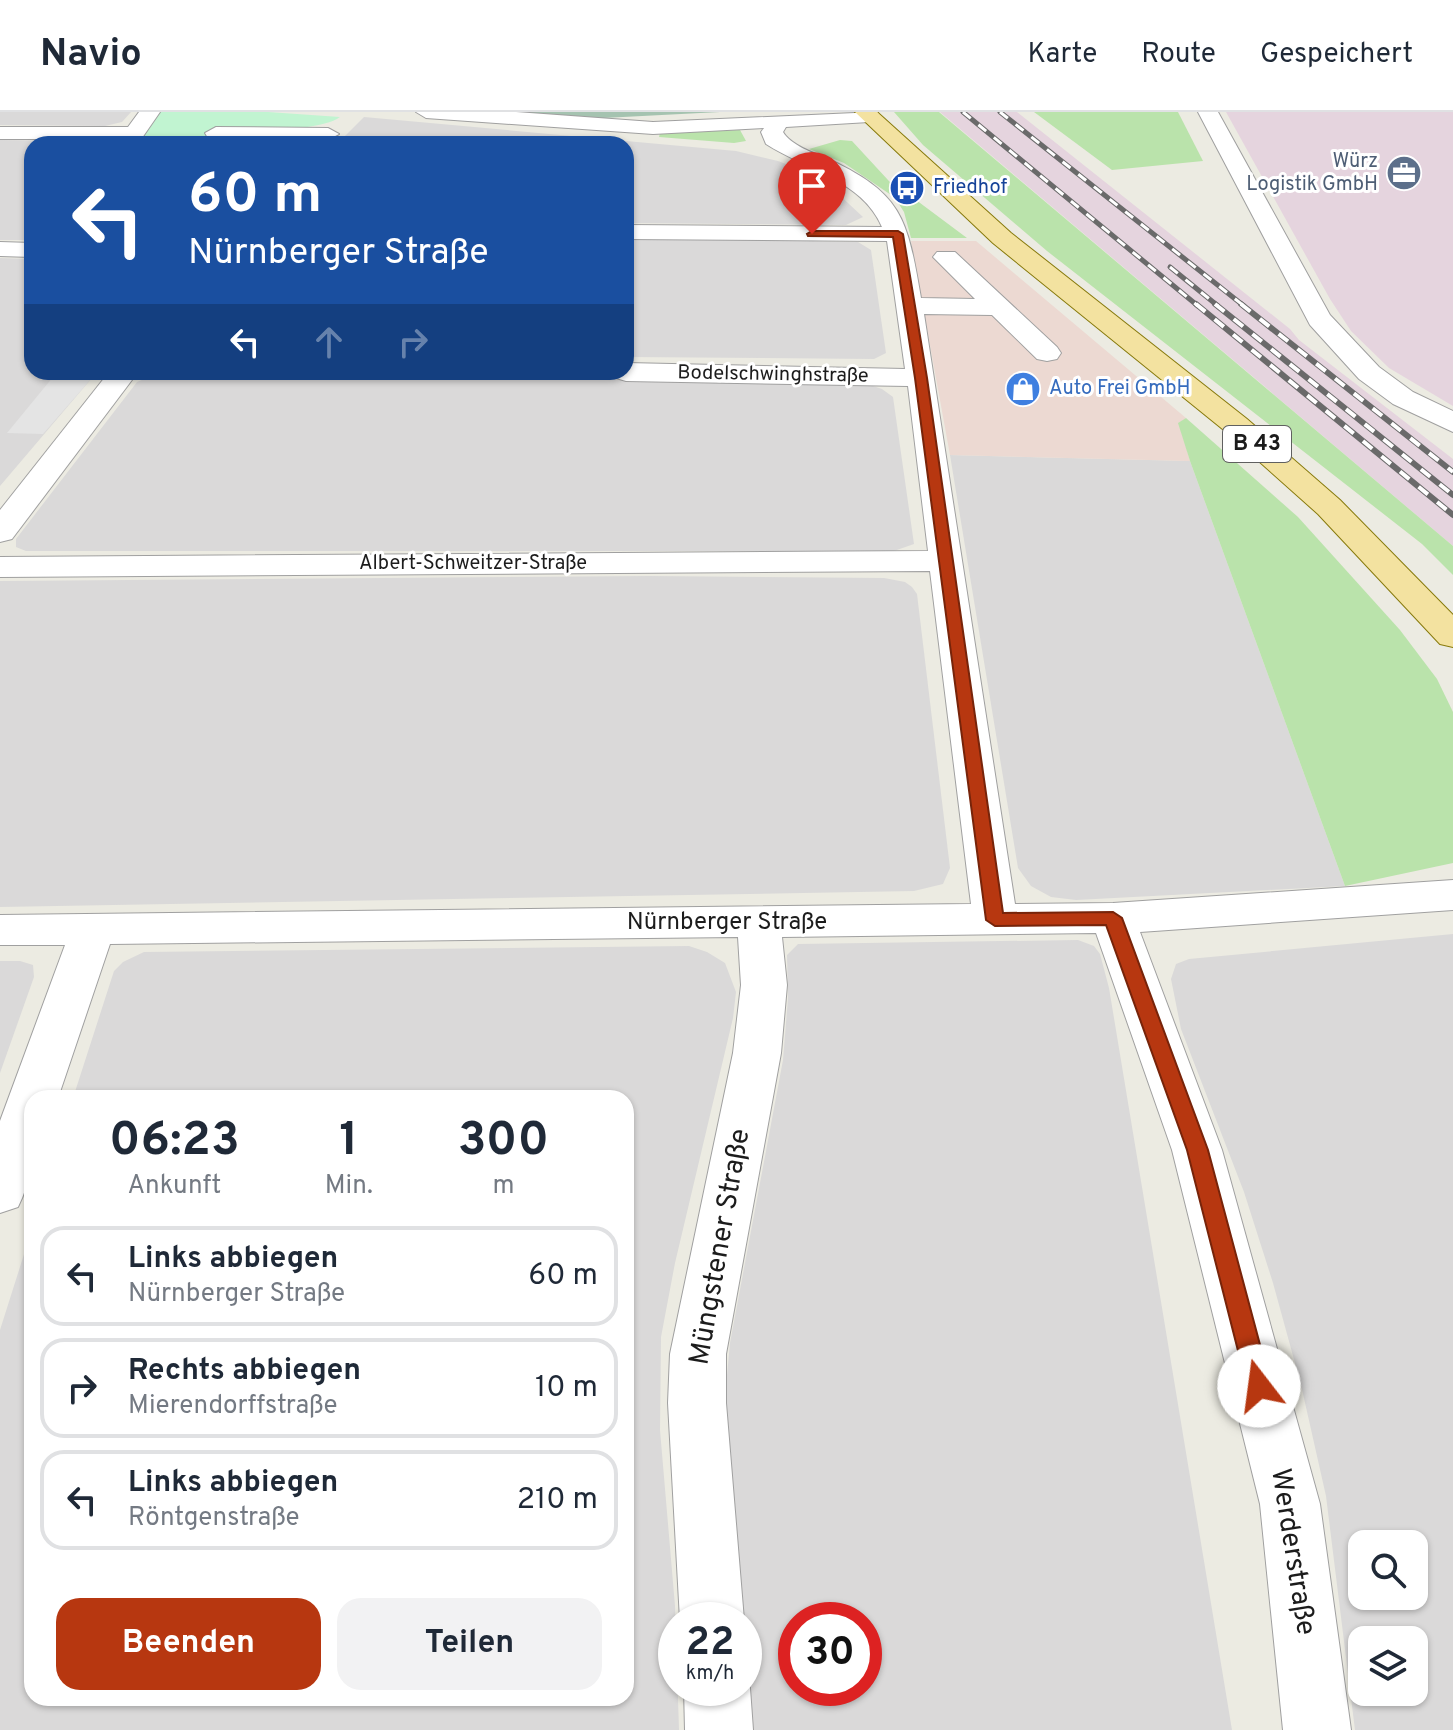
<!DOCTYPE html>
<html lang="de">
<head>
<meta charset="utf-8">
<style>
	:root { --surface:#fff; --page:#f2f2f3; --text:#1f2937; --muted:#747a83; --line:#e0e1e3; --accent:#b73710 }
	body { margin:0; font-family:Overpass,sans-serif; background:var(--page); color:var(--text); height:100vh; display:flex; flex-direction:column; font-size:30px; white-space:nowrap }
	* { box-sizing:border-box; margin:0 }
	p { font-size:26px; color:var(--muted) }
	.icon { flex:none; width:44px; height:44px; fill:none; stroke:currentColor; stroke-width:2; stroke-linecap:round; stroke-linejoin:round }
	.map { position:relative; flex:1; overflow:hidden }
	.sheet { position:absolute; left:24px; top:978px; width:610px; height:616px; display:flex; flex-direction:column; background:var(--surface); border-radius:24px; box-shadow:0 2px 6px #0004 }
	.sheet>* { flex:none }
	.banner { position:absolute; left:24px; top:24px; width:610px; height:244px; border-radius:24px; box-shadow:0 2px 6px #0004; background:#1a4fa0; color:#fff; overflow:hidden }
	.controls { position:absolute; left:1348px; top:1418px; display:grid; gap:16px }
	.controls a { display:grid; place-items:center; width:80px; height:80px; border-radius:16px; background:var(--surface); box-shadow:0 2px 6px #0004; font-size:40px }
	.speed { position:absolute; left:658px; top:1490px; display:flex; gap:16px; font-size:40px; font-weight:700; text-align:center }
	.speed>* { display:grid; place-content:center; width:104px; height:104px; border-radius:50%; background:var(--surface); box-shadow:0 2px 6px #0004; line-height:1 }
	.speed small { font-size:20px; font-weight:400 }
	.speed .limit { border:12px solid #d22; background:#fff; color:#111 }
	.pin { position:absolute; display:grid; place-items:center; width:68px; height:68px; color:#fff; margin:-82px -34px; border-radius:50% 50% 50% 0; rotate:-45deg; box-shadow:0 0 8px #0007 }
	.pin .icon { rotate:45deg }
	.me { position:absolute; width:88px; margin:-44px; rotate:345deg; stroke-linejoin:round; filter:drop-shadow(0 0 6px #0008) }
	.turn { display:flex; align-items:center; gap:28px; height:168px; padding:0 32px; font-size:36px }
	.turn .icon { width:104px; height:104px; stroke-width:2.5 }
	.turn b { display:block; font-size:56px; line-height:68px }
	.lanes { display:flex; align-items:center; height:76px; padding:0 32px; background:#0003; justify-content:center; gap:40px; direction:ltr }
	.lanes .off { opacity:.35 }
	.eta { display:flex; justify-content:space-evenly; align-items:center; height:136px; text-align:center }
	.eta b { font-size:48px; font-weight:700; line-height:56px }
	.button { display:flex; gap:16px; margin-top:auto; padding:16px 32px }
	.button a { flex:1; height:92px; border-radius:24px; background:var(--accent); color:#fff; font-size:32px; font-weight:700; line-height:92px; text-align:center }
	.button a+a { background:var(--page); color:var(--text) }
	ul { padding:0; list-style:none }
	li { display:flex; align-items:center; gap:24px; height:100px; margin:0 16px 12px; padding:0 16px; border:4px solid var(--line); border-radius:24px }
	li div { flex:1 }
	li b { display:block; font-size:30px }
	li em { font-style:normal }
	header { display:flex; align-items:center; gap:48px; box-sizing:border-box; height:112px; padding:0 40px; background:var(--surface); border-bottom:2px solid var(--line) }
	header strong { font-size:38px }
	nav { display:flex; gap:44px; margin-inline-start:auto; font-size:28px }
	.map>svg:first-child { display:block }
	.residential { fill:#dad9d9; fill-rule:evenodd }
	.commercial { fill:#ecd9d2 }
	.industrial { fill:#e5d4de }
	.grass { fill:#bae3ab }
	.cemetery { fill:#a5c3b0 }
	.park { fill:#c1f4d1 }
	.parking { fill:#e4e4e4 }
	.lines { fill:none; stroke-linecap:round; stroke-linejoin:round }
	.minor-casing { stroke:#a0a0a0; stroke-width:2 }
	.major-casing { stroke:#877a0c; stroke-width:2 }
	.minor { fill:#fff; fill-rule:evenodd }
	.major { fill:#f3e2a0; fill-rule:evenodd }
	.rail-far1-casing { stroke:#6a6a6a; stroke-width:5 }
	.rail-casing { stroke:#6a6a6a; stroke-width:6 }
	.rail-far1 { stroke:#fff; stroke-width:3; stroke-dasharray:10; stroke-linecap:butt }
	.rail { stroke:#fff; stroke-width:4; stroke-dasharray:12; stroke-linecap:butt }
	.route { fill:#b73710; stroke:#77240a; stroke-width:2 }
	.labels { text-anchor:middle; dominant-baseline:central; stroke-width:6; stroke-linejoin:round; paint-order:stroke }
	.far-service-label { font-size:20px; fill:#4e5e75; stroke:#fff; text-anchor:end }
	.far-transit-label { font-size:20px; fill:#164399; stroke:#fff; text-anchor:start }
	.far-street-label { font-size:20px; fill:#1c1c1c; stroke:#fff }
	.far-shop-label { font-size:20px; fill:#366cbe; stroke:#fff; text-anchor:start }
	.shield { fill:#fff; stroke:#606060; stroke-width:2 }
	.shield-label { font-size:22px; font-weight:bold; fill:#1c1c1c }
	.street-label { font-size:24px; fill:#1c1c1c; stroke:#fff }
	.near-street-label { font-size:28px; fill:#1c1c1c; stroke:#fff }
</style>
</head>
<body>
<header>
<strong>Navio</strong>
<nav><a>Karte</a><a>Route</a><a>Gespeichert</a></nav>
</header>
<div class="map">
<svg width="1453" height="1618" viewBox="0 0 1453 1618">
	<rect width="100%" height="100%" fill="#ecebe2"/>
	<g class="residential">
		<path d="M 0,0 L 131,0 L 122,10 L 105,14 L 0,13 Z"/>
		<path d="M 364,5 L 736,39 L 778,49 L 820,65 L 863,105 L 846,113 L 626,111 L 626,32 L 337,32 Z"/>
		<path d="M 0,28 L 292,31 L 294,32 L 32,32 L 32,128 L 0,128 Z"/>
		<path d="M 626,125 L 858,130 L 871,138 L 886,241 L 874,247 L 626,245 Z"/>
		<path d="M 0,146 L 32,147 L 32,260 L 97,260 L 0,374 Z"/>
		<path d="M 160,260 L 864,271 L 882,277 L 893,285 L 914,432 L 894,439 L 26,439 L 16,435 L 16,427 L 137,270 Z"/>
		<path d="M 950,343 L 1190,349 L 1345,774 L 1076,788 L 1051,785 L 1031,774 L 1018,756 Z"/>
		<path d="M 649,464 L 884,466 L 905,470 L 912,475 L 917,482 L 950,756 L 943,772 L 914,779 L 0,795 L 0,469 Z"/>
		<path d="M 1453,822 L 1453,1618 L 1355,1618 L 1326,1384 L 1301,1273 L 1273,1171 L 1244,1080 L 1181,917 L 1171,867 L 1176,852 L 1189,847 ZM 1362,1432 L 1414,1432 L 1414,1484 L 1362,1484 ZM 1362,1528 L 1414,1528 L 1414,1580 L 1362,1580 Z"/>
		<path d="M 1078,828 L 1094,834 L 1100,842 L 1109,876 L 1232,1618 L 748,1618 L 744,1508 L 740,1508 L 726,1314 L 726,1274 L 730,1231 L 783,948 L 788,886 L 787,843 L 798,832 ZM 796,1508 L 864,1508 L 864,1576 L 796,1576 Z"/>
		<path d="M 689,834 L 707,840 L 725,851 L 736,880 L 733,906 L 675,1151 L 661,1225 L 660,1318 L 675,1494 L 679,1618 L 0,1618 L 0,1218 L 32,1117 L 32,1586 L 626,1586 L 626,986 L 73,986 L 114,859 L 123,850 L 144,840 Z"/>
		<path d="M 0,849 L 20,849 L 33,853 L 34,865 L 0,961 Z"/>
	</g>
	<path class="commercial" d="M 911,129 L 976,129 L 1186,306 L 1179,311 L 1190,349 L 950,343 Z"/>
	<g class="industrial">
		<path d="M 940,0 L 1017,0 L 1290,217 L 1299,228 L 1453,347 L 1453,434 Z"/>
		<path d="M 1226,0 L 1453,0 L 1453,294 L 1389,256 L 1351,219 L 1330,187 Z"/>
	</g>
	<g class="grass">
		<path d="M 894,0 L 939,0 L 1453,434 L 1453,463 L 1422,432 L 1047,139 L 923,33 Z"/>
		<path d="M 1034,0 L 1178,0 L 1203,49 L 1112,58 Z"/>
		<path d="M 740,18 L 746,29 L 734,31 L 659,25 L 660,21 Z"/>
		<path d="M 840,28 L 852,29 L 900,81 L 894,85 L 844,51 L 809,37 Z"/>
		<path d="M 904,82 L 908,82 L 967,126 L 911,126 L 904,100 L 897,89 Z"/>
		<path d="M 1186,306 L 1298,405 L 1400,518 L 1437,567 L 1453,600 L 1453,751 L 1345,774 L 1190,349 L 1178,311 Z"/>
	</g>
	<path class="cemetery" d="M 504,0 L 720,0 L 584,7 Z"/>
	<path class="park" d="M 155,0 L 268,0 L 340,5 C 319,20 251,18 222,19 L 214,31 L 128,29 Z"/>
	<path class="parking" d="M 53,265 L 91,267 L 43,322 L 7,321 Z"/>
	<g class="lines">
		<defs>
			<g id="minor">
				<path d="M 139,0 L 160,0 L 142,26 L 134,27 L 0,27 L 0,15 L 128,15 Z"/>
				<path d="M 416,0 L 516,0 L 653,10 L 877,0 L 880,4 L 876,8 L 869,10 L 786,15 L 783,20 C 790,32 810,40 824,45 C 903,81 907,105 921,186 L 975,187 L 933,145 L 937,140 L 955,140 L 1057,235 L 1061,241 L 1057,247 L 1047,249 L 1037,247 L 992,203 L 924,202 L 1015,792 L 1113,791 L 1453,768 L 1453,798 L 1140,820 L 1222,1038 L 1320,1392 L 1351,1618 L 1283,1618 L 1260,1392 L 1172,1038 L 1096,821 L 782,825 L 787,873 L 781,941 L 726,1242 L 726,1291 L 744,1508 L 680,1508 L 668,1291 L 670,1242 L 733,941 L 741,873 L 738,825 L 110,832 L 58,986 L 32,986 C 32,1024 36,1060 18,1095 L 0,1101 L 0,1009 L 65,833 L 0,833 L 0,803 L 971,792 L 930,459 L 0,465 L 0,445 L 928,439 L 908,274 L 626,269 L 616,266 L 612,260 L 626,260 L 626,251 L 905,257 L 887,129 L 626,127 L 626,113 L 882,115 C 862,68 806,58 766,32 L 761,20 L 764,16 L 653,22 L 426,6 Z"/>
				<path d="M 1198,0 L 1218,0 L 1330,203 L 1379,255 L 1413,280 L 1453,299 L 1453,320 L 1393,292 L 1359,267 L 1310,213 Z"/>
				<path d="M 216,15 L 328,16 L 339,22 L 328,28 L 208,26 L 205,21 Z"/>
				<path d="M 0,130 L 32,131 L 32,145 L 0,144 Z"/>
				<path d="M 109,260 L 138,260 L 12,427 L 0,430 L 0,398 Z"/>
				<path d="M 744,1562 L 750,1576 L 753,1618 L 685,1618 L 684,1576 L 744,1576 Z"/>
			</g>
			<path id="major" d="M 855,0 L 877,0 L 1011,121 L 1247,307 L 1340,388 L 1453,503 L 1453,535 L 1440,532 L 1318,402 L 1225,319 L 993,131 Z"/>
		</defs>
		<use href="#minor" class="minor-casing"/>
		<use href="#major" class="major-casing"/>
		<use href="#minor" class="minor"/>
		<use href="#major" class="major"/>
		<defs>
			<g id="rail-far1">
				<path d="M 963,0 L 1198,194"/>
				<path d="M 1000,0 L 1244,194"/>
				<path d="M 1170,155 L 1218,194"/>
			</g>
			<g id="rail">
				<path d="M 1196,192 L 1453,403"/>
				<path d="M 1215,192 L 1453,383"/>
				<path d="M 1241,192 L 1453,360"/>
			</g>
		</defs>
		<use href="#rail-far1" class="rail-far1-casing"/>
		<use href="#rail" class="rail-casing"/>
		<use href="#rail-far1" class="rail-far1"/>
		<use href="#rail" class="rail"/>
	</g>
	<path class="route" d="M 812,119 L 898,119 L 903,122 L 927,266 L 1003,801 L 1113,800 L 1122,806 L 1208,1038 L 1271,1274 L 1268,1281 L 1259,1285 L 1251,1281 L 1247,1274 L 1187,1038 L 1106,813 L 995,814 L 986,808 L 915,266 L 893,125 L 808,124 L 807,122 Z"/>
	<defs>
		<symbol id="office-disc" viewBox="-11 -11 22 22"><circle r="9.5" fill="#5c6f8a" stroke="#fff"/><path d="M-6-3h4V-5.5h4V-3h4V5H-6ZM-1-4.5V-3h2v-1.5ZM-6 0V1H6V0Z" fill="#fff"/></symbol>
		<symbol id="bus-disc" viewBox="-11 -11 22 22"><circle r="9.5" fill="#1a4fb4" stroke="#fff"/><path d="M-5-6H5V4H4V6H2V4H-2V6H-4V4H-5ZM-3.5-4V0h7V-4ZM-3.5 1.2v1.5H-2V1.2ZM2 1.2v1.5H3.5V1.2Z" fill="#fff"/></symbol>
		<symbol id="shop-disc" viewBox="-11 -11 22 22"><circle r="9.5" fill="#3f7fe0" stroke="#fff"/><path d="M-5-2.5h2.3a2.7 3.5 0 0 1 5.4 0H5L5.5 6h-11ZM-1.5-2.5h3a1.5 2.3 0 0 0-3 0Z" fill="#fff"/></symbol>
	</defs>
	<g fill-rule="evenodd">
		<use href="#office-disc" x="1384" y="41" width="40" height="40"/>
		<use href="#bus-disc" x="887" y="56" width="40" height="40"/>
		<use href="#shop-disc" x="1003" y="257" width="40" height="40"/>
	</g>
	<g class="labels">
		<g class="far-service-label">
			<text x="1378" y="50">Würz<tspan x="1378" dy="23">Logistik GmbH</tspan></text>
		</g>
		<g class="far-transit-label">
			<text x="933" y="76">Friedhof</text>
		</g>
		<g class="far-street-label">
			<text transform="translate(773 263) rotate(1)">Bodelschwinghstraße</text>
			<text x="473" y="452">Albert-Schweitzer-Straße</text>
		</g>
		<g class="far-shop-label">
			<text x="1049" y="277">Auto Frei GmbH</text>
		</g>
		<rect class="shield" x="1223" y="314" width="68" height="36" rx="6"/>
		<g class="shield-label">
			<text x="1257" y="332">B 43</text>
		</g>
		<g class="street-label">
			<text x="727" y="811">Nürnberger Straße</text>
		</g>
		<g class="near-street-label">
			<text transform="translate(721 1135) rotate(-80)">Müngstener Straße</text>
			<text transform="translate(1292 1440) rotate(81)">Werderstraße</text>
		</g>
	</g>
</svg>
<div class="controls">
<a><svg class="icon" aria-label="search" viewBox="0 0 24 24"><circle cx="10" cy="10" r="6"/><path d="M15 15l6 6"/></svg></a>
<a><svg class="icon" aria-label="layers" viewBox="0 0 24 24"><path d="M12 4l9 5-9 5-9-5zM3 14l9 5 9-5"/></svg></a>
</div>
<div class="speed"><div>22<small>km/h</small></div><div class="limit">30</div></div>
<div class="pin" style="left:812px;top:122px;background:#d93025"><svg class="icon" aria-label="arrive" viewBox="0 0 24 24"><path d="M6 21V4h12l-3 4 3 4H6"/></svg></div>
<svg class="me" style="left:1259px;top:1274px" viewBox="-20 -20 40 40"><circle r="19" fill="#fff"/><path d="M0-13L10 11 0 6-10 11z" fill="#b73710"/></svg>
<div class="banner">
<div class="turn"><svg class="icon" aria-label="left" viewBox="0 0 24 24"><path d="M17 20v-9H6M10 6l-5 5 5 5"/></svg><div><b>60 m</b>Nürnberger Straße</div></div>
<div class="lanes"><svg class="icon" aria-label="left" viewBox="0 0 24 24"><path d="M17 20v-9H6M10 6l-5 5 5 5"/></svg><svg class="icon off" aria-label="ahead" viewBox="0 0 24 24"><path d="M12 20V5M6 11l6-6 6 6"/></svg><svg class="icon off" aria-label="right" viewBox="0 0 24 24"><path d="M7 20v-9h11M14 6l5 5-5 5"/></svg></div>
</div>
<section class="sheet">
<div class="eta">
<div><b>06:23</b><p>Ankunft</p></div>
<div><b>1</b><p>Min.</p></div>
<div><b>300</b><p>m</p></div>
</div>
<ul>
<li><svg class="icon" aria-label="left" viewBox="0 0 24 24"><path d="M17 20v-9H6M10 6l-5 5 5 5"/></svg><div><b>Links abbiegen</b><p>Nürnberger Straße</p></div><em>60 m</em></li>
<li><svg class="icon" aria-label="right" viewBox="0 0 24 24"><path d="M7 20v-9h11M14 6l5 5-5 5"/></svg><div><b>Rechts abbiegen</b><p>Mierendorffstraße</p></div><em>10 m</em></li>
<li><svg class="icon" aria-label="left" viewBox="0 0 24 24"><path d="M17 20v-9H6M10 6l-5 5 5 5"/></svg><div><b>Links abbiegen</b><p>Röntgenstraße</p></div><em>210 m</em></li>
</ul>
<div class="button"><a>Beenden</a><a>Teilen</a></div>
</section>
</div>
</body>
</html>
